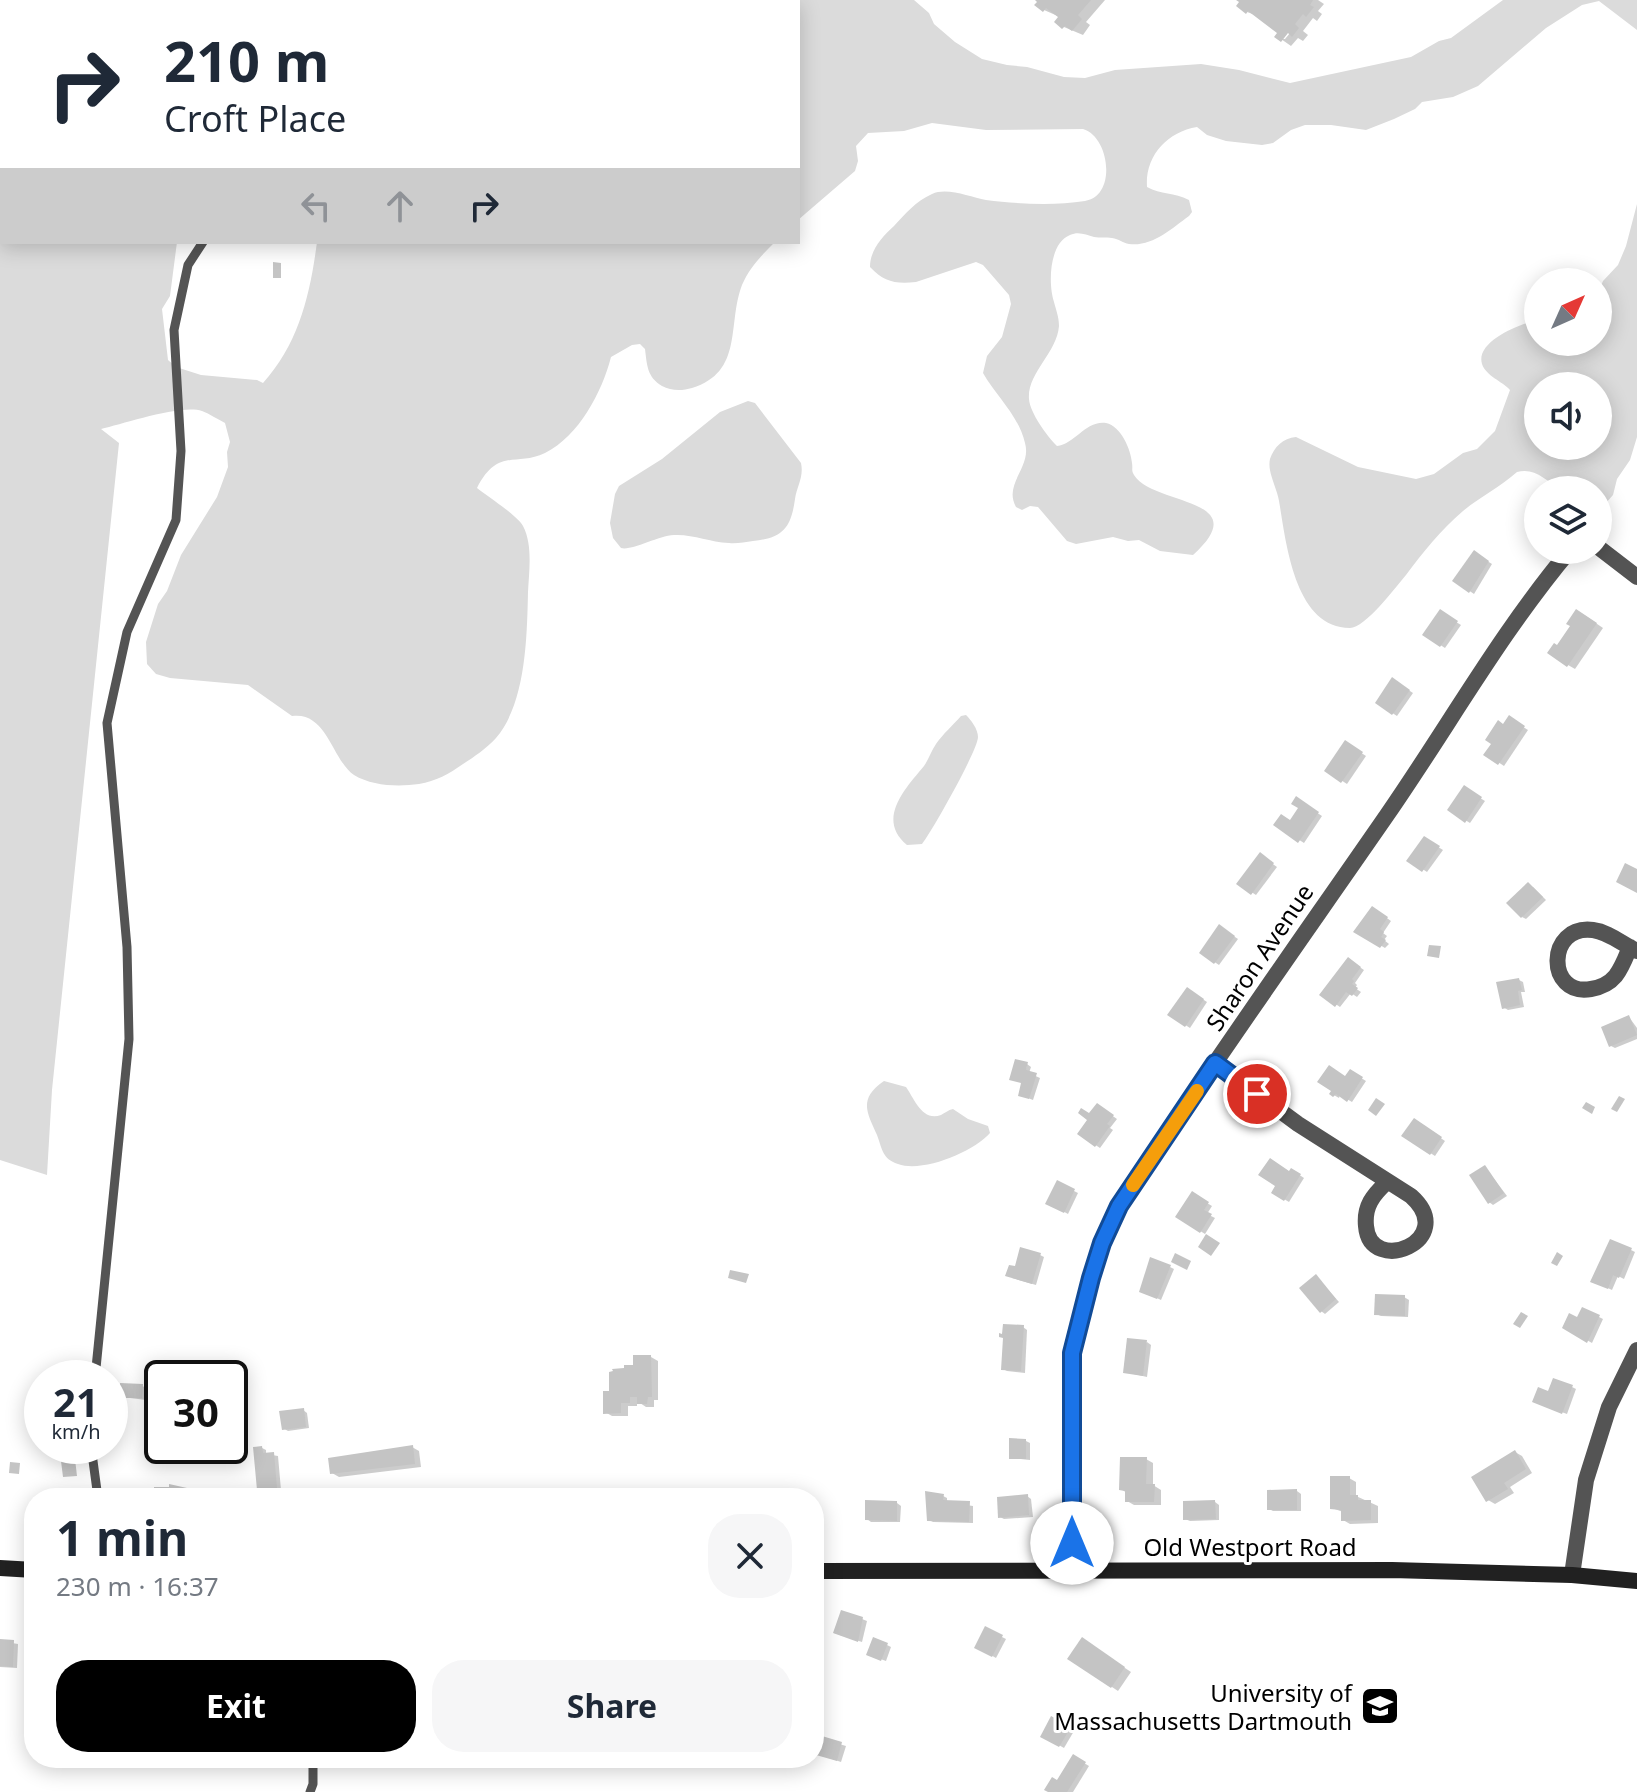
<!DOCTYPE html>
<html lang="en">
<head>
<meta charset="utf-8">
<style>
	:root { --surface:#fff; --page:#f6f6f7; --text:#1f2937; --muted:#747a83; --accent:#000 }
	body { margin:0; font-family:"Noto Sans",sans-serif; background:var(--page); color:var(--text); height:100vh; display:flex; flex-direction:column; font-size:30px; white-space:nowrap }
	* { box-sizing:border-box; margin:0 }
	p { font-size:26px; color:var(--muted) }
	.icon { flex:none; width:44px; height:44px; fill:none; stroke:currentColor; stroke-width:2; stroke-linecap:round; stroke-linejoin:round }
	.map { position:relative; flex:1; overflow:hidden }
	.sheet { position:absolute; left:24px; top:1488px; width:800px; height:280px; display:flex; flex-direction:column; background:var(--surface); border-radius:32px; box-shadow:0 4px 20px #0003 }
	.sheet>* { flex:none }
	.banner { position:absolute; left:0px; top:0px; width:800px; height:244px; box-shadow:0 4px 20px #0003; background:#fff; color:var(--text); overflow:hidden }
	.needle { width:52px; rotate:45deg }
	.fabs { position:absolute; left:1524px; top:268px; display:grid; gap:16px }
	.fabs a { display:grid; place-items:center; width:88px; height:88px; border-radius:50%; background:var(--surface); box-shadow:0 4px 20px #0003; font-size:40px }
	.speed { position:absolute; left:24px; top:1360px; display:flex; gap:16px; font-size:40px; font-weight:700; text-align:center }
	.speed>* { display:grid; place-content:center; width:104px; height:104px; border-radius:50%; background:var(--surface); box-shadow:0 4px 20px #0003; line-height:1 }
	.speed small { font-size:20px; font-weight:400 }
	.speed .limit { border:4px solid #111; border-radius:12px; background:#fff; color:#111 }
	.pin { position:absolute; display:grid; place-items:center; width:68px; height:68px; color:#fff; margin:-34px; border:4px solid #fff; border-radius:50%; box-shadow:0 2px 8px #0007 }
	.me { position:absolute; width:88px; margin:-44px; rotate:0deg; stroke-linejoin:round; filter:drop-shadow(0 0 6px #0008) }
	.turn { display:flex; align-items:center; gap:28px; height:168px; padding:0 32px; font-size:36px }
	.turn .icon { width:104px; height:104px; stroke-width:2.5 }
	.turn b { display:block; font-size:56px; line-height:68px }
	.lanes { display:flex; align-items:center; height:76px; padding:0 32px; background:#0003; justify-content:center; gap:40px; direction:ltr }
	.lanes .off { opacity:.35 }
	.round { display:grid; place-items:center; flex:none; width:84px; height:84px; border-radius:32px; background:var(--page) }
	.summary { display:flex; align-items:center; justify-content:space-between; height:136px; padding:0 32px }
	h1 { font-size:48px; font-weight:700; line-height:60px }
	.primary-button { display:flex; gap:16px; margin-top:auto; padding:16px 32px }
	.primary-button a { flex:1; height:92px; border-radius:32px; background:var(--accent); color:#fff; font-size:32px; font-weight:700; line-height:92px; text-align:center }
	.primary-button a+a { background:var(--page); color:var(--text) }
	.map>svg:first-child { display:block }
	.green { fill:#dbdbdb; fill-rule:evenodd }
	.shadow { fill:#0003 }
	.building { fill:#c4c4c4 }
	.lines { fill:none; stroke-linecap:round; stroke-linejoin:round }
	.lane { stroke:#545454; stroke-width:9 }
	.street { stroke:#545454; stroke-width:16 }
	.secondary { stroke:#212121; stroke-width:16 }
	.route-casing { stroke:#114b97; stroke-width:20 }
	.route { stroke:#1a73e8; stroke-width:14 }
	.slow { stroke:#f59e0b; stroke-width:14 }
	.labels { text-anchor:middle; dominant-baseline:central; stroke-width:6; stroke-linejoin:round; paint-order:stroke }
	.street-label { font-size:24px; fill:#000; stroke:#fff }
	.poi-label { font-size:24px; fill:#000; stroke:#fff; text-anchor:end }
</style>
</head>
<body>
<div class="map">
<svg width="1637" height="1792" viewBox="0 0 1637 1792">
	<rect width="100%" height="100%" fill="#fff"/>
	<g class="green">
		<path d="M 0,0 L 232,0 L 2,2 L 2,242 L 177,242 L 170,296 L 162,309 L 168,360 L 176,367 L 201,375 L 257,380 L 263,383 C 299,343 310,295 317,242 L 775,242 C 761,256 750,267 742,285 C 727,324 744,372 692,388 C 682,391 671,391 662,386 C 647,377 647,365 645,349 L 640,344 L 632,345 L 611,357 C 602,392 579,436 545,453 C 516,467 498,447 477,488 C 487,496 518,516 523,526 C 533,545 529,571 528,592 C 527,637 526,703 496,738 C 487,748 474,757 463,764 C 449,774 436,781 419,784 C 398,787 372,786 354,775 C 332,760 327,711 292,716 L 248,685 L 170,678 L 156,674 L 147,664 L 146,642 L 158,604 L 167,591 L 181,555 L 217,497 L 228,467 L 227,452 L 230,442 L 225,423 C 217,419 210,414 202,411 C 181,404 123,424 101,429 L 119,443 L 52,1090 L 47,1175 L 0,1160 Z"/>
		<path d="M 681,0 L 914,0 L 929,13 L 934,24 L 955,42 L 982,59 L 1007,65 L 1027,67 L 1064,77 L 1085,78 L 1115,70 L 1201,64 L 1239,70 L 1290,83 L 1411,57 L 1439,41 L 1451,38 L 1503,0 L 1637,0 L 1637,30 L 1599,1 L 1582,5 L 1546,28 L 1478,86 L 1453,97 L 1422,102 L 1415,109 L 1394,119 L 1366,130 L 1331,125 L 1305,125 L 1291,130 L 1273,143 L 1262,145 L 1226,141 L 1207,135 L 1197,127 C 1167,132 1145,156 1147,187 C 1161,195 1174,192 1189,200 L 1192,212 L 1189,216 C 1171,229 1152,247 1129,244 C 1123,243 1119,239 1112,238 C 1106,237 1100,238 1094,237 C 1086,235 1079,231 1070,235 C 1049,243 1048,284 1054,302 C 1056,310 1059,317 1059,326 C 1057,353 1027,373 1029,399 C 1030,413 1047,436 1057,446 C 1075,444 1086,420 1106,423 C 1121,426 1131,450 1132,463 C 1133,470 1131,470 1134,475 C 1153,506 1257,497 1193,555 L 1160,551 L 1139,540 L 1128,541 L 1113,537 L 1076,544 L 1067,541 L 1038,507 L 1030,506 L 1022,510 L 1016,507 C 1003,484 1032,467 1025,443 C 1019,416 996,396 983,373 L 987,356 L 1002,337 L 1011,304 L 1009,295 L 983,265 L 976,262 L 916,282 C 895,284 884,282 870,267 C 870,250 882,237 894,226 C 905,214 916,201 932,194 C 947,187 970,197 986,200 C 1017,204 1054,206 1085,201 C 1117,196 1110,137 1083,129 L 986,130 L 932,123 L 904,131 L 868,133 L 856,146 L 858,161 L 855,171 L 798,220 L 798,2 L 680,2 Z"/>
		<path d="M 1637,204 L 1637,437 L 1630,460 L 1617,479 L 1613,495 L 1605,504 L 1598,505 L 1598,490 L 1559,490 C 1547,480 1534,467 1517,472 C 1500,487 1480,497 1463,511 C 1441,530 1423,552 1406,575 C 1395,588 1365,628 1350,628 C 1294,628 1286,541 1279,501 C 1277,488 1267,472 1270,459 C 1274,447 1283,438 1296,437 L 1358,467 L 1416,479 L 1434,474 L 1463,453 L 1477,449 L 1495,431 L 1510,390 C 1502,381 1486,376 1482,364 C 1475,341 1522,323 1538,320 L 1538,342 L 1598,342 L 1598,293 L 1603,281 L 1618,265 L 1626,246 ZM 1538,386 L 1598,386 L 1598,446 L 1538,446 Z"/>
		<path d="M 748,401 L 755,403 L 801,463 C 804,477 797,486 795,499 C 791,528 783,538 753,541 C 745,542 736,544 729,543 C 709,542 693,534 674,535 C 657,536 632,551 621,548 L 613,538 L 610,523 L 615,494 L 619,486 L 662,459 L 720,412 Z"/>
		<path d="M 966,715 C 971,720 978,729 978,737 C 978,750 931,833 922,844 L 907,845 C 876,819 905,789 924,766 C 929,759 931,751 936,744 C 943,734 953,725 961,716 Z"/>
		<path d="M 884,1081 L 906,1087 C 914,1098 922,1122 941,1115 C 945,1113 948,1110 953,1109 L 968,1119 L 988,1126 L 990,1133 C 973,1152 923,1173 898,1164 C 882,1159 882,1148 877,1135 C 867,1112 858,1099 884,1081 Z"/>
	</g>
	<g class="shadow">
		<path d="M 1038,0 L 1105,0 L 1086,22 L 1090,25 L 1083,35 L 1064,27 L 1060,17 L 1044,10 Z"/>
		<path d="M 1239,0 L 1318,0 L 1324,4 L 1318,11 L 1322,14 L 1317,21 L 1313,18 L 1303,31 L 1308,35 L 1303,41 L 1298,38 L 1291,46 L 1281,39 L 1285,39 L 1295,27 L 1279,33 L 1258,16 L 1247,12 Z"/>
		<path d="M 1474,553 L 1492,564 L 1474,594 L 1455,581 Z"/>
		<path d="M 1440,612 L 1461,625 L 1445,648 L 1425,635 Z"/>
		<path d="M 1584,615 L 1603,628 L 1575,669 L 1568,665 L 1558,648 L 1572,626 Z"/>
		<path d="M 1393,680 L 1413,693 L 1397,716 L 1377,703 Z"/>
		<path d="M 1509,718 L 1528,730 L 1504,766 L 1486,754 Z"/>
		<path d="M 1346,743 L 1366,756 L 1347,784 L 1327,771 Z"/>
		<path d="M 1464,788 L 1485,801 L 1470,823 L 1449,810 Z"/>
		<path d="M 1296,799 L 1322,816 L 1304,843 L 1276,825 L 1291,822 L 1301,808 Z"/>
		<path d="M 1424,838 L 1443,850 L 1427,872 L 1409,860 Z"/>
		<path d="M 1260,855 L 1277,867 L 1256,895 L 1239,884 Z"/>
		<path d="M 1533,887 L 1546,900 L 1526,919 L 1522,917 Z"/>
		<path d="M 1373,908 L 1391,921 L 1383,933 L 1387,936 L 1384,940 L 1389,944 L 1385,948 L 1356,931 Z"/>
		<path d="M 1220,927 L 1238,939 L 1219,965 L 1201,953 Z"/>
		<path d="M 1349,960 L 1364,970 L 1355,983 L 1357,985 L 1355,988 L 1361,992 L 1357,997 L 1351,993 L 1340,1007 L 1322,995 Z"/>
		<path d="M 1519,980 L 1523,982 L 1525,992 L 1521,992 L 1524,1007 L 1508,1010 L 1503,1007 Z"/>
		<path d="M 1187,989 L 1207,1002 L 1190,1028 L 1170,1015 Z"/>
		<path d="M 1629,1017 L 1637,1028 L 1637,1039 L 1615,1048 L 1611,1046 Z"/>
		<path d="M 1027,1064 L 1031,1067 L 1029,1073 L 1040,1078 L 1033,1100 L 1020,1095 Z"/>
		<path d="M 1350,1071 L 1366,1081 L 1352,1102 L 1340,1095 L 1339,1098 L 1332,1094 Z"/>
		<path d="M 1097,1105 L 1117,1119 L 1110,1128 L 1113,1130 L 1100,1148 L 1079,1134 Z"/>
		<path d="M 1415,1120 L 1445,1141 L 1435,1156 L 1404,1136 Z"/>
		<path d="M 1485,1167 L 1507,1196 L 1493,1205 L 1489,1202 Z"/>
		<path d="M 1292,1170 L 1304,1178 L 1289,1202 L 1274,1193 Z"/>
		<path d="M 1058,1183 L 1078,1193 L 1068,1214 L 1048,1203 Z"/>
		<path d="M 1192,1194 L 1212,1206 L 1207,1214 L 1215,1218 L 1205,1234 L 1178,1217 Z"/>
		<path d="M 1631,1250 L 1635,1252 L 1624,1279 L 1618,1276 L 1612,1290 L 1597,1283 Z"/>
		<path d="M 1040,1255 L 1044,1257 L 1036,1285 L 1012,1278 L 1016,1269 Z"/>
		<path d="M 1170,1267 L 1174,1269 L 1161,1300 L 1146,1293 Z"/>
		<path d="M 1316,1276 L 1339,1302 L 1325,1314 L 1321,1311 Z"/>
		<path d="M 1404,1297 L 1409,1300 L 1408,1317 L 1381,1316 L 1376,1314 Z"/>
		<path d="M 1583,1309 L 1603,1319 L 1592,1343 L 1564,1327 L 1578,1319 Z"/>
		<path d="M 1023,1327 L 1027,1330 L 1025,1373 L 1007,1371 L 1003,1369 L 1004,1336 Z"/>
		<path d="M 1147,1342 L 1151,1345 L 1147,1377 L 1125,1372 Z"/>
		<path d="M 651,1357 L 658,1361 L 658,1400 L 654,1400 L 654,1407 L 646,1407 L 637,1401 L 637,1406 L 628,1406 L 628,1416 L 612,1416 L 605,1412 L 611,1393 L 635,1367 Z"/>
		<path d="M 142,1386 L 147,1388 L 146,1400 L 122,1397 Z"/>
		<path d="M 1572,1387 L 1576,1389 L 1567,1414 L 1539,1404 L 1550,1394 Z"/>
		<path d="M 303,1410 L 307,1413 L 309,1428 L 288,1431 L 283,1428 Z"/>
		<path d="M 1026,1441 L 1030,1443 L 1030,1460 L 1011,1458 Z"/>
		<path d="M 412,1447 L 419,1451 L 421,1467 L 339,1477 L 332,1473 Z"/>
		<path d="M 262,1448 L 266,1450 L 266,1454 L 278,1456 L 281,1490 L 263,1492 L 259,1489 Z"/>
		<path d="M 1515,1452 L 1522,1456 L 1532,1473 L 1510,1487 L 1514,1493 L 1495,1504 L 1488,1500 Z"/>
		<path d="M 1146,1459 L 1153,1463 L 1153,1485 L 1161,1490 L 1161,1505 L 1134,1505 L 1127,1501 L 1127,1493 L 1121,1489 Z"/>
		<path d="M 1349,1478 L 1356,1482 L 1356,1496 L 1378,1506 L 1378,1523 L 1350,1524 L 1343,1520 L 1343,1512 L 1332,1508 Z"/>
		<path d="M 1297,1491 L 1301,1494 L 1301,1511 L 1273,1511 L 1269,1509 Z"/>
		<path d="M 943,1496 L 947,1498 L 947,1502 L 973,1506 L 973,1523 L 933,1522 L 929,1520 Z"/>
		<path d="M 1027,1496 L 1031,1499 L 1033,1517 L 1004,1519 L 1000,1517 Z"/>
		<path d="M 1215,1502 L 1219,1505 L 1219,1520 L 1190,1521 L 1185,1519 Z"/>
		<path d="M 897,1503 L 901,1506 L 900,1522 L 871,1522 L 867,1519 Z"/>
		<path d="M 862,1619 L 867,1621 L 862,1642 L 840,1635 Z"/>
		<path d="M 986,1629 L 1006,1639 L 996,1658 L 977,1647 Z"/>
		<path d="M 0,1641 L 18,1644 L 17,1668 L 0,1667 Z"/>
		<path d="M 1089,1644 L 1131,1672 L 1118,1691 L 1112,1687 Z"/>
		<path d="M 887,1645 L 891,1647 L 886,1661 L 872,1656 Z"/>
		<path d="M 1052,1719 L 1074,1731 L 1064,1748 L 1043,1736 Z"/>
		<path d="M 823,1739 L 846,1746 L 841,1762 L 823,1756 Z"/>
		<path d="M 1074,1757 L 1089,1766 L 1073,1792 L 1052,1792 Z"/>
	</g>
	<g class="building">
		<path d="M 1035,0 L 1091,0 L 1078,15 L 1082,19 L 1072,31 L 1065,26 L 1062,29 L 1054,22 L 1058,17 L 1046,8 L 1043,12 L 1034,5 L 1037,2 Z"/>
		<path d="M 1236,0 L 1313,0 L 1310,5 L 1314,7 L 1306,17 L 1303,14 L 1295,24 L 1299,28 L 1292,37 L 1288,33 L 1281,42 L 1274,37 L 1277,33 L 1248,11 L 1246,14 L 1236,6 L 1239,2 Z"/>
		<path d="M 273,262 L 281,263 L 281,278 L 273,278 Z"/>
		<path d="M 1474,550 L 1489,561 L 1469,593 L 1452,581 Z"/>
		<path d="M 1440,609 L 1458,621 L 1440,647 L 1422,635 Z"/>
		<path d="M 1576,609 L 1597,623 L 1567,667 L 1547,653 L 1554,643 L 1557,645 L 1570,626 L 1566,624 Z"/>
		<path d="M 1392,677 L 1410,690 L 1392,715 L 1375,703 Z"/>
		<path d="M 1509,715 L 1525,726 L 1498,765 L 1483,755 L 1491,744 L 1485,740 L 1498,720 L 1503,724 Z"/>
		<path d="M 1345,740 L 1363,752 L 1341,783 L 1324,771 Z"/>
		<path d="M 1464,785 L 1482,797 L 1465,823 L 1447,810 Z"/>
		<path d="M 1296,796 L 1319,812 L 1298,843 L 1273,825 L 1281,814 L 1290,820 L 1298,808 L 1291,804 Z"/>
		<path d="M 1424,836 L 1440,846 L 1422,872 L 1406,861 Z"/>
		<path d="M 1260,852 L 1274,863 L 1251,895 L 1236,884 Z"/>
		<path d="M 1625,863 L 1637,869 L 1637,893 L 1616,882 Z"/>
		<path d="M 1528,882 L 1543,897 L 1521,918 L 1506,903 Z"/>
		<path d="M 1372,906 L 1388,917 L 1380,929 L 1384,932 L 1381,937 L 1386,940 L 1380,948 L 1353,932 Z"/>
		<path d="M 1219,924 L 1235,936 L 1214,964 L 1199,953 Z"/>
		<path d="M 1429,945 L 1441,946 L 1439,958 L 1427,956 Z"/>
		<path d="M 1348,957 L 1361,967 L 1352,979 L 1354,981 L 1352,984 L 1358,988 L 1352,996 L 1346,992 L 1335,1007 L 1319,995 Z"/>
		<path d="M 1519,978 L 1522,990 L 1518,991 L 1520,1005 L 1502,1009 L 1496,982 Z"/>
		<path d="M 1187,987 L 1204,999 L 1185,1027 L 1167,1015 Z"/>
		<path d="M 1629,1015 L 1637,1035 L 1609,1047 L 1601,1027 Z"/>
		<path d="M 1015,1059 L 1028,1062 L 1026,1070 L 1037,1073 L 1029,1099 L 1018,1096 L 1021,1083 L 1009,1080 Z"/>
		<path d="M 1329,1065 L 1345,1076 L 1350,1069 L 1363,1077 L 1347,1102 L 1336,1094 L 1333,1097 L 1329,1094 L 1331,1091 L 1317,1082 Z"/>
		<path d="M 1619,1096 L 1625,1099 L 1617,1112 L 1611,1109 Z"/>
		<path d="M 1376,1098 L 1385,1104 L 1376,1116 L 1368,1110 Z"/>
		<path d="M 1586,1102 L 1595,1107 L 1592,1114 L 1582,1108 Z"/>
		<path d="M 1097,1103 L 1114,1115 L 1107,1124 L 1110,1126 L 1095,1147 L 1077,1134 L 1087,1120 L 1078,1113 L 1081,1108 L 1089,1113 Z"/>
		<path d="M 1414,1118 L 1442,1137 L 1430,1155 L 1401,1136 Z"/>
		<path d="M 1270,1158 L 1289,1171 L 1291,1168 L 1301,1174 L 1284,1201 L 1271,1193 L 1275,1186 L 1258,1175 Z"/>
		<path d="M 1485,1165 L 1504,1193 L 1488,1204 L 1469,1175 Z"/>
		<path d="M 1057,1180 L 1075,1189 L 1064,1213 L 1045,1204 Z"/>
		<path d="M 1192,1191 L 1209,1202 L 1204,1210 L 1212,1214 L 1200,1233 L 1175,1217 Z"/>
		<path d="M 1206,1234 L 1220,1243 L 1211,1256 L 1198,1247 Z"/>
		<path d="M 1610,1239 L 1632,1248 L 1619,1278 L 1613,1275 L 1608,1289 L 1590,1282 Z"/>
		<path d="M 1020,1247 L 1041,1253 L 1032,1284 L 1005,1276 L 1009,1265 L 1015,1266 Z"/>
		<path d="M 1557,1252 L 1563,1256 L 1557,1266 L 1551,1263 Z"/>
		<path d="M 1175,1253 L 1191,1261 L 1187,1270 L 1171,1262 Z"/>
		<path d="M 1150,1257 L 1171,1265 L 1157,1299 L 1139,1292 Z"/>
		<path d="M 730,1270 L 749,1274 L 746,1283 L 728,1278 Z"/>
		<path d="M 1316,1274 L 1336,1299 L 1320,1313 L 1299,1288 Z"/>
		<path d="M 1375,1294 L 1405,1295 L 1405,1316 L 1374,1315 Z"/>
		<path d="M 1582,1307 L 1600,1315 L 1587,1343 L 1562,1328 L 1569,1313 L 1577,1317 Z"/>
		<path d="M 1521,1312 L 1528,1316 L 1520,1328 L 1513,1324 Z"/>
		<path d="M 1003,1324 L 1024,1325 L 1021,1371 L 1001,1370 L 1003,1338 L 999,1337 L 999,1333 L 1002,1334 Z"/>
		<path d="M 1127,1338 L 1147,1340 L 1143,1376 L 1123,1373 Z"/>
		<path d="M 633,1355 L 651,1355 L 652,1397 L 648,1397 L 647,1404 L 637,1404 L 637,1397 L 630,1397 L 630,1403 L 621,1403 L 621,1413 L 603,1414 L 603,1391 L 609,1391 L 609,1372 L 613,1371 L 612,1369 L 624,1368 L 624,1365 L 633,1365 Z"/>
		<path d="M 227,1364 L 236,1365 L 233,1376 L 225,1375 Z"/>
		<path d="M 1553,1378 L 1573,1385 L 1562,1414 L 1532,1402 L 1538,1387 L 1548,1391 Z"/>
		<path d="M 120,1383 L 143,1384 L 142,1398 L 120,1398 Z"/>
		<path d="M 304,1408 L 306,1427 L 282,1430 L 279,1411 Z"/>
		<path d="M 1009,1438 L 1026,1439 L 1026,1459 L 1009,1459 Z"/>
		<path d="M 413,1445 L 415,1464 L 330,1474 L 328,1458 Z"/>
		<path d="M 262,1446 L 263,1453 L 274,1452 L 277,1488 L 257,1490 L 253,1447 Z"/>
		<path d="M 1515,1450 L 1526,1469 L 1504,1483 L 1508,1489 L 1486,1502 L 1471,1477 Z"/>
		<path d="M 1120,1457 L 1147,1457 L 1146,1484 L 1155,1484 L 1154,1502 L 1125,1502 L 1125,1491 L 1119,1490 Z"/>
		<path d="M 75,1459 L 77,1476 L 63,1477 L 61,1461 Z"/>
		<path d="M 10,1462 L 20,1463 L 19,1474 L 9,1473 Z"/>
		<path d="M 1330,1476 L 1350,1476 L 1350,1495 L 1358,1495 L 1358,1500 L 1371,1500 L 1371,1520 L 1341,1521 L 1341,1510 L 1330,1509 Z"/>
		<path d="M 169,1484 L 187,1488 L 186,1498 L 154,1498 L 154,1487 L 169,1487 Z"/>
		<path d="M 1297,1489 L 1297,1510 L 1267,1510 L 1267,1490 Z"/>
		<rect x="504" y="1491" width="18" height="7"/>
		<path d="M 925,1491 L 944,1494 L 943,1500 L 970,1501 L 969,1522 L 927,1521 Z"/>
		<path d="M 1028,1494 L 1029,1515 L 998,1518 L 997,1497 Z"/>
		<path d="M 865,1500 L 897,1501 L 897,1521 L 865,1520 Z"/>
		<path d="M 1215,1500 L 1216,1519 L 1183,1520 L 1183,1501 Z"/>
		<path d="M 841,1610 L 863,1617 L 858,1642 L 833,1633 Z"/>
		<path d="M 985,1626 L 1003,1635 L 992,1657 L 974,1648 Z"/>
		<path d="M 24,1631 L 34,1632 L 34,1651 L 24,1651 Z"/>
		<path d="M 873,1637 L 888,1643 L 881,1661 L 866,1655 Z"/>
		<path d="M 1082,1637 L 1125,1667 L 1111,1688 L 1067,1659 Z"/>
		<path d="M 0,1639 L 14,1640 L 13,1667 L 0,1666 Z"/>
		<path d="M 1051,1716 L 1071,1727 L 1059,1747 L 1040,1737 Z"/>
		<path d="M 822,1736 L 842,1742 L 837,1761 L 816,1755 Z"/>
		<path d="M 1073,1754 L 1086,1762 L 1067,1792 L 1048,1792 L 1044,1790 L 1052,1777 L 1057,1780 Z"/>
	</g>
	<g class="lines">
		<g class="lane">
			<path d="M 536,2 L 536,0"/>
			<path d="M 95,1378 L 129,1039 L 127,947 L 107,723 L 127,632 L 176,520 L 181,451 L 174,330 L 188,265 L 203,242"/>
			<path d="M 91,1446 L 98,1498"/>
			<path d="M 310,1792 L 313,1784 L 313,1758"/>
		</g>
		<g class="street">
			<path d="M 1598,547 L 1637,577"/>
			<path d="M 1630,947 C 1621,969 1616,985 1591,989 C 1546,997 1546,924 1593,930 C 1609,932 1622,944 1637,951"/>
			<path d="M 1215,1063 L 1298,1124 L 1411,1196 C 1460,1240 1370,1277 1366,1226 C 1364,1206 1373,1195 1387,1182"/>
			<path d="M 1073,1570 L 1072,1353 L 1091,1278 L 1102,1243 L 1119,1206 C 1205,1074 1297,945 1387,815 C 1448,727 1501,632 1570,550"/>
			<path d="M 1572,1575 L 1586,1480 L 1609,1407 L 1637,1350"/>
		</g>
		<g class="secondary">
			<path d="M 0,1568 L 34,1570"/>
			<path d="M 814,1571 L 1392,1570 L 1572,1575 L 1637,1581"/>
		</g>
	</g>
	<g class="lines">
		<defs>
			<path id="route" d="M 1072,1543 L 1072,1353 L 1091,1278 L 1102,1243 L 1119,1206 L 1215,1063 L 1257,1094"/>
		</defs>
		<use href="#route" class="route-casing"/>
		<use href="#route" class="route"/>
		<path class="slow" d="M 1133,1185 L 1197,1091"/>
	</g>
	<defs>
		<symbol id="university-square" viewBox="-11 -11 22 22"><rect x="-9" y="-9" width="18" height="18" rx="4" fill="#000" stroke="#fff"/><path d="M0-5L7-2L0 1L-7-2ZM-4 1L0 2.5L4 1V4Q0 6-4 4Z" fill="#fff"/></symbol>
	</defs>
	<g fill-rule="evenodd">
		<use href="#university-square" x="1358" y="1684" width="44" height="44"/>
	</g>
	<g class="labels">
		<g class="street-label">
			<text transform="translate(1259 957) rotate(-56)">Sharon Avenue</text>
			<text x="1250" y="1546">Old Westport Road</text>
		</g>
		<g class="poi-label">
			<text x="1352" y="1692">University of<tspan x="1352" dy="28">Massachusetts Dartmouth</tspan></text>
		</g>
	</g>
</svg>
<div class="fabs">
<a><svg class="needle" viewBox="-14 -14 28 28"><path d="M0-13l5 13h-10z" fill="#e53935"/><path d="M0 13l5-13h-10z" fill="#747a83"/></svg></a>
<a><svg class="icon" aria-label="sound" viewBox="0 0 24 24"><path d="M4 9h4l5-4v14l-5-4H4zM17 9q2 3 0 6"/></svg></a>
<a><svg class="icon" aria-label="layers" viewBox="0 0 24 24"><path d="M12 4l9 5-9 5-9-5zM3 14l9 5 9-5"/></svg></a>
</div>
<div class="speed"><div>21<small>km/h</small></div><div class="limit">30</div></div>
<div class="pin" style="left:1257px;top:1094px;background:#d93025"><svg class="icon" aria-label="arrive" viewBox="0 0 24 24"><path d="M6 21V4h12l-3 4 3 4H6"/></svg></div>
<svg class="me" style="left:1072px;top:1543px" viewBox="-20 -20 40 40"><circle r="19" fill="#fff"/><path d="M0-13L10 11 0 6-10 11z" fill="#1a73e8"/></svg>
<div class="banner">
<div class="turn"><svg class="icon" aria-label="right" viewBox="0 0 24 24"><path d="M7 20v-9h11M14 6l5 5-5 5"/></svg><div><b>210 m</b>Croft Place</div></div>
<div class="lanes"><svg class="icon off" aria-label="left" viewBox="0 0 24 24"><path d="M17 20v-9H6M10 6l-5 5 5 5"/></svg><svg class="icon off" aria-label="ahead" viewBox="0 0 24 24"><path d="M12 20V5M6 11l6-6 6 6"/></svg><svg class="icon" aria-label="right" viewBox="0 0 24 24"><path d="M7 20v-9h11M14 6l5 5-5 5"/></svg></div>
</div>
<section class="sheet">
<div class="summary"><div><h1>1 min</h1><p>230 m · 16:37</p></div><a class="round"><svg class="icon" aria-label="close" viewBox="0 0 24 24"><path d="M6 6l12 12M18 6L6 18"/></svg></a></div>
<div class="primary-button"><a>Exit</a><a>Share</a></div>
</section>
</div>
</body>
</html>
